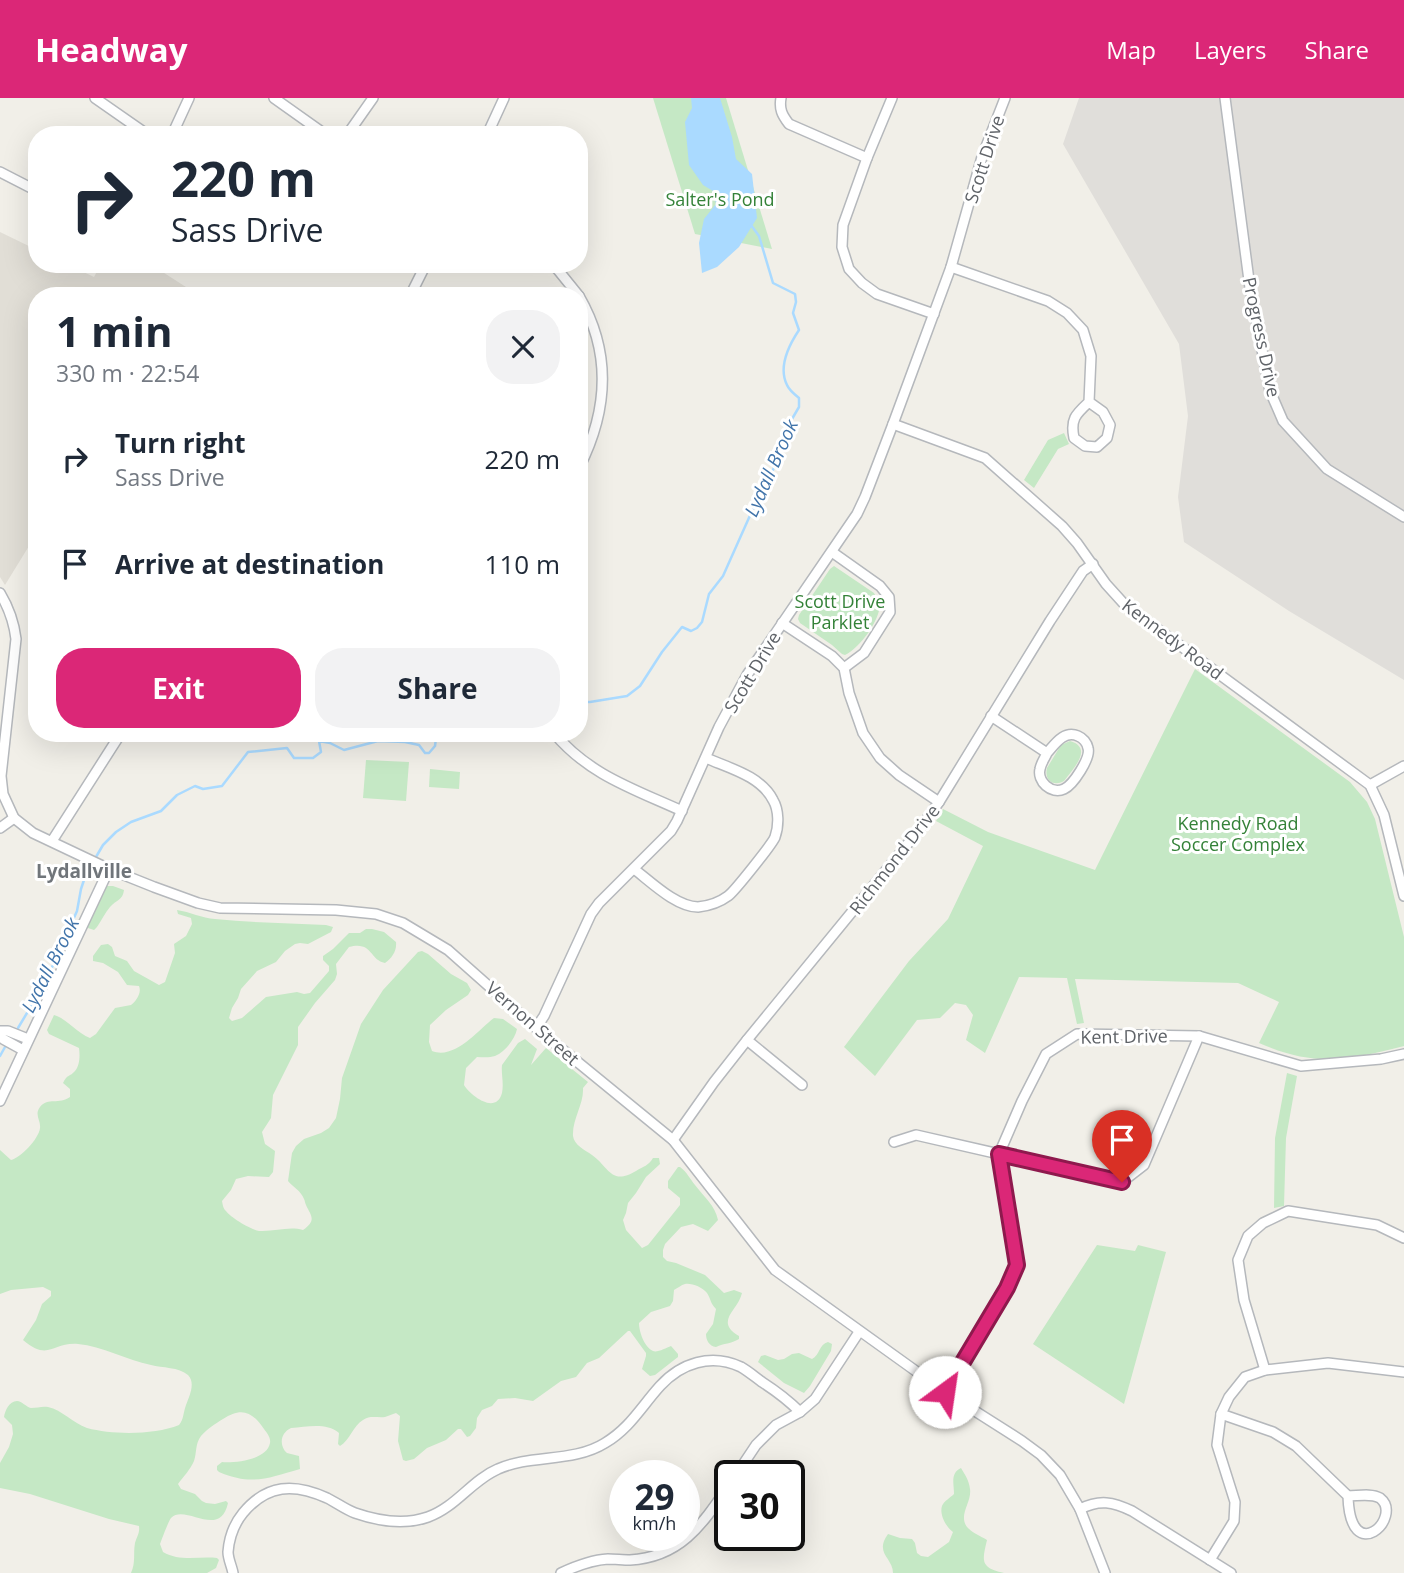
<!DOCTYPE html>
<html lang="en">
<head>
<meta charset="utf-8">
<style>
	:root { --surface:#fff; --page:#f2f2f3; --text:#1f2937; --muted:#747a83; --accent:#db2777 }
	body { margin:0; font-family:"Open Sans",sans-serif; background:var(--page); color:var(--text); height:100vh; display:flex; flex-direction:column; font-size:26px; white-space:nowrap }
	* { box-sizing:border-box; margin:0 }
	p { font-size:23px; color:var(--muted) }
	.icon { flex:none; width:38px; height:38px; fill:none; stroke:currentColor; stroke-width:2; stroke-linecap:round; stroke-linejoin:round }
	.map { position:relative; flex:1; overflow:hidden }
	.panel { position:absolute; left:28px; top:189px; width:560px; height:455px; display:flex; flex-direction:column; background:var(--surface); border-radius:28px; box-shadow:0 7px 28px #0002 }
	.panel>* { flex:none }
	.guide { position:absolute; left:28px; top:28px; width:560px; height:147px; border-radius:28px; box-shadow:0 7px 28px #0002; background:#fff; color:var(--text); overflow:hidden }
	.speed { position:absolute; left:609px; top:1362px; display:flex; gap:14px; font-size:35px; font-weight:700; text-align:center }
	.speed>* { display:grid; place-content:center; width:91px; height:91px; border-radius:50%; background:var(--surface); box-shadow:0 7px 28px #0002; line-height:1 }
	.speed small { font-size:18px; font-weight:400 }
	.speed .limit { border:4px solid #111; border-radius:10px; background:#fff; color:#111 }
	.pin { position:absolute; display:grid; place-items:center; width:60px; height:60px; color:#fff; margin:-72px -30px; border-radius:50% 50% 50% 0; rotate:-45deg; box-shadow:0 0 7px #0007 }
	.pin .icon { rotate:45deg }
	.me { position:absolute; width:77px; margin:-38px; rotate:31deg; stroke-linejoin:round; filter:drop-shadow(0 0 5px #0008) }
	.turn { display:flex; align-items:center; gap:24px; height:147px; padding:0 28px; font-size:32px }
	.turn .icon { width:91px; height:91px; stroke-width:2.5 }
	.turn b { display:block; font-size:49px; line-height:60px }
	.round { display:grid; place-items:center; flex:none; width:74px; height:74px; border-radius:28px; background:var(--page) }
	.headline { display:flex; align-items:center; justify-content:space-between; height:119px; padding:0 28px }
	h1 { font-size:42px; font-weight:700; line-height:52px }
	.primary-button { display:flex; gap:14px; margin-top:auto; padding:14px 28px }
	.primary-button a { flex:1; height:80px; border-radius:28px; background:var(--accent); color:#fff; font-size:28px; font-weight:700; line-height:80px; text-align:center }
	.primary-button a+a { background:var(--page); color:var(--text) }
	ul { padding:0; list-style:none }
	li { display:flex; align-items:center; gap:21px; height:105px; padding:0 28px }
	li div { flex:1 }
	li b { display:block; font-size:26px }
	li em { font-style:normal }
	header { display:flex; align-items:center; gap:42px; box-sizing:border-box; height:98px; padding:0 35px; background:var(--accent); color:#fff }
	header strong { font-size:33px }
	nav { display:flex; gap:38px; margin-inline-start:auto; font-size:24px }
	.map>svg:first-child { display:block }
	.industrial { fill:#e0deda }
	.education { fill:#e1ded6 }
	.green { fill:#c5e8c5 }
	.water { fill:#aadaff }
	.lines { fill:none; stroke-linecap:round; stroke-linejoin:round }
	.stream { stroke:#aadaff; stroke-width:2.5 }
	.minor-casing { stroke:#b5b8bc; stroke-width:12 }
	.minor { stroke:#fff; stroke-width:9 }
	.route-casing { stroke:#8e194d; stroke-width:18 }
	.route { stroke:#db2777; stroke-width:12 }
	.labels { text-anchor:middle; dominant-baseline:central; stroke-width:6; stroke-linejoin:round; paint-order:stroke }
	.street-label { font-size:18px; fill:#5f6368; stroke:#fff }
	.park-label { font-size:18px; fill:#348238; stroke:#fff }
	.water-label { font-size:19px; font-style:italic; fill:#4174aa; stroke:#fff }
	.neighbourhood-label { font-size:19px; font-weight:bold; fill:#70757a; stroke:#fff }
</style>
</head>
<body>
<header>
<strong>Headway</strong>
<nav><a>Map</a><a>Layers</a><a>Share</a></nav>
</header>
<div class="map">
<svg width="1404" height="1475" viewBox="0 0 1404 1475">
	<rect width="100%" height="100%" fill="#f1efe8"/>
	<path class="industrial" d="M 1079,0 L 1404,0 L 1404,582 L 1289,513 L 1184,444 L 1178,399 L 1188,318 L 1179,246 L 1063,46 Z"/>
	<path class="education" d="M 0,134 L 37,152 L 37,166 L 67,166 L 94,179 L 101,166 L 148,166 L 161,173 L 200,198 L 37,198 L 37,435 L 5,487 L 0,479 Z"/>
	<g class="green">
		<path d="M 653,0 L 726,0 L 772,151 L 695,136 Z"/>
		<path d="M 1064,335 L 1069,346 L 1058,351 L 1034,390 L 1024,382 L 1048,342 Z"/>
		<path d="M 834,468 L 874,495 L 880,506 C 880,522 860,550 845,557 L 842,556 L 832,547 L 800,525 L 798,521 L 799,517 L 830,471 Z"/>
		<path d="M 1195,571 L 1350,684 L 1367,704 L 1375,721 L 1404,839 L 1404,948 C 1348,962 1315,970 1259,945 L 1279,904 L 1238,885 L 1075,881 L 1084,925 L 1077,926 L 1067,880 L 1019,879 L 985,955 L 966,942 L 973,917 L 966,907 L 955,905 L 940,920 L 917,922 L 875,978 L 844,949 L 909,863 L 948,821 L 983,748 L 936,723 L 943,711 L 988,734 L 1095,772 Z"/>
		<path d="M 1070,643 C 1094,650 1073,671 1064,683 C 1053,689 1044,682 1047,670 L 1061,647 Z"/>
		<path d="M 366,662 L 409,664 L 406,703 L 363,700 Z"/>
		<path d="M 430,671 L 460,674 L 459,691 L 429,689 Z"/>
		<path d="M 107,788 L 113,788 L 124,792 C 123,802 116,802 110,809 C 105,815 101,823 97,829 L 94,832 L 88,830 L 88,826 L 100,798 Z"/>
		<path d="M 177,812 C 190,814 202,820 215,821 C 252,825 289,825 326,827 L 333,829 L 331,834 L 308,846 L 300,845 L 295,846 L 285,853 L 276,864 L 257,873 L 241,891 L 238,900 L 232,910 L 229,920 L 232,923 L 242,920 L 266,899 L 297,894 L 304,896 L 310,895 L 329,873 L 329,868 L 323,862 L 323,858 L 333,851 L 349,835 L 360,835 L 366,831 L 372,831 L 384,834 L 396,844 C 397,853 392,860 385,865 C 369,862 373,843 349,849 L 336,866 L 337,876 L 335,882 L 315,905 L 298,929 L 298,947 L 273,997 L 271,1020 L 262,1034 L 265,1046 L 275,1053 L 273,1074 L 269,1079 L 248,1078 L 236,1081 L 231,1092 L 222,1103 C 223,1108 223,1110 226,1113 C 231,1120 252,1132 259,1133 C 275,1134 288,1128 303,1132 C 317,1122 311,1118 306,1107 C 305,1105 305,1103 304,1101 C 301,1093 293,1089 288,1083 L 292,1055 L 296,1048 L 304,1041 L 321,1035 L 329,1030 L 336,1020 L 340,1001 L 342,980 L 361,926 L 383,892 L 418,854 L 422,853 L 428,856 L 451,876 L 467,885 L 471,892 L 468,897 L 446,912 L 430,927 L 429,944 L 432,953 C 455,962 478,932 494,920 L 503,921 L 517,931 C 515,941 505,954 495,958 C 489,960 482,959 477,959 L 466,970 L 464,987 C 471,998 496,1017 502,995 C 504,985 501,976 502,967 L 518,945 L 525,941 L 537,951 L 531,967 L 546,950 L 588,984 L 583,990 C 584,1006 572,1021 573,1038 C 574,1047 585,1052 592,1057 C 609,1069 611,1088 636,1073 C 644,1068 648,1068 653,1060 L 659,1060 L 660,1066 L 646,1079 L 636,1095 L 628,1105 L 626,1115 L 623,1122 L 626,1132 L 642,1150 L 648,1147 L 680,1107 L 680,1100 L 668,1090 L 668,1083 L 678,1069 L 680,1069 C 687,1074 690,1081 695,1087 C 704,1099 715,1107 718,1122 L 708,1133 L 693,1126 L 681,1129 L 665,1146 L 663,1152 L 663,1159 L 667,1163 L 676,1165 L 705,1177 L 724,1195 L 734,1192 L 742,1195 C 738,1213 714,1223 739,1238 L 739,1241 C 731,1246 724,1245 716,1249 C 709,1248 706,1242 706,1236 L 713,1226 L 716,1211 C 710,1205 711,1201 707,1195 C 702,1189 692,1185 685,1186 C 681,1187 678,1190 674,1192 L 673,1203 L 670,1208 L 651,1214 L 639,1225 C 639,1233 644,1249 653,1253 C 657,1255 666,1250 671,1248 L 678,1256 L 678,1259 L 655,1277 L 650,1278 L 642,1271 L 646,1258 L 646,1255 L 630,1233 L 628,1233 L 599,1260 L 587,1265 L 576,1279 L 561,1283 L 533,1303 L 515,1300 L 498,1301 L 492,1308 L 482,1312 L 477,1320 L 476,1330 L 470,1338 L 467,1339 L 461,1331 L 458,1331 L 446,1342 L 427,1350 L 414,1361 L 406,1363 L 403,1362 L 398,1343 L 400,1318 L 396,1315 C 392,1316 389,1318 385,1319 C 377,1320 370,1317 363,1322 C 353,1328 350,1342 340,1348 L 338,1346 L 339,1335 C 326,1324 307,1329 291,1330 C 280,1335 279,1348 287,1355 L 299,1358 L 300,1371 C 268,1380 252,1388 219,1374 L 217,1372 L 217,1368 L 222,1364 C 235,1365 267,1362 270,1345 C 271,1340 267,1335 264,1331 C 252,1313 241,1309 223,1321 C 215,1326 208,1330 201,1338 C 195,1346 197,1354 194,1363 C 190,1372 184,1378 178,1386 L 181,1391 L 195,1396 L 202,1403 L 206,1405 L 215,1406 L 226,1403 L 228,1405 C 220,1442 185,1405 171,1420 C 168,1424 162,1441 160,1446 L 163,1454 C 180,1464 199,1458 217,1460 L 219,1462 L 216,1470 L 207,1475 L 131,1475 C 136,1464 133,1456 135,1445 C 137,1438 140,1435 139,1428 L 109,1421 L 30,1396 L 0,1390 L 0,1365 L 9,1349 L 13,1336 L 12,1327 L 4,1319 C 5,1313 9,1303 17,1303 C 22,1303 26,1309 31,1310 C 37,1310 42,1308 48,1309 C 62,1312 73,1325 87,1330 C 113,1337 154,1337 179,1327 C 184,1321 183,1315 186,1307 C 189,1299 196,1285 188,1277 C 179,1269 162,1270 151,1267 C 127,1262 102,1248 78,1246 C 52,1244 49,1264 23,1242 L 36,1222 L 42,1206 L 51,1198 L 51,1193 L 43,1189 L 11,1192 L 0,1196 L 0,1052 L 11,1062 C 20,1060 39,1041 40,1030 C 41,1022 34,1017 40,1009 C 48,999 59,1007 70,999 L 70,991 L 63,985 C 67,976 70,979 75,973 C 80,967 80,957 79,950 L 49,936 L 47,932 L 54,917 C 66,920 77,935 90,940 L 96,936 L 115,910 L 131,907 C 136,903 142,895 139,888 L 127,887 L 118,874 L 103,865 L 93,863 L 93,858 L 101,847 L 108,846 L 112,849 L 115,858 L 127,863 L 134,873 L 159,887 L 165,884 L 175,855 L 174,846 L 186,838 L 192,826 L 191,820 L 178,816 Z"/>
		<path d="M 1287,975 L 1297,978 L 1286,1040 L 1284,1108 L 1274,1110 L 1275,1040 Z"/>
		<path d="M 1097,1147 L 1135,1153 L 1138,1147 L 1166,1154 L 1124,1306 L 1033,1246 Z"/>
		<path d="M 828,1244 L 832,1246 L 831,1253 L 810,1288 L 804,1295 L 784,1285 L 758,1264 L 761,1258 L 765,1257 L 778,1262 L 784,1261 L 792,1256 L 799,1255 L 812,1261 C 820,1257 819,1246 828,1244 Z"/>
		<path d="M 961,1370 C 965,1377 969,1382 970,1391 C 972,1404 958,1417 967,1429 C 972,1435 981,1438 987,1442 C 982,1463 980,1470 1004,1475 L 893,1475 C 893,1460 874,1455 888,1436 L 900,1440 L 912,1441 L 915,1445 L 917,1455 L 921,1458 L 928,1459 L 949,1444 L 953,1434 C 947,1430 939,1417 942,1408 C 944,1403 950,1400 954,1396 C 954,1386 950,1375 961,1370 Z"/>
	</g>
	<path class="water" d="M 691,0 L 720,0 L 732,39 L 736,61 L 752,76 L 757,120 L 739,149 L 717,169 L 702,175 L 699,145 L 704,121 L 716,106 L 713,93 L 703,87 L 689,67 L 685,24 L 692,10 Z"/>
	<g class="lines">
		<g class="stream">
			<path d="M 579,604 L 590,604 L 627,598 L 640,588 L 662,554 L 682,529 L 691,533 L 697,530 L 702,524 L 709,496 L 723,478 L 752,413 L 773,372 L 785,333 L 799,309 L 799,300 C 794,296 789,292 787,287 C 778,269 789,247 799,232 L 793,215 L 796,204 L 795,196 L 773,185 L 759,138 L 751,127"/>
			<path d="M 18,930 L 45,885 L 77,813 L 81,791 L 86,776 L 103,747 L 116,734 L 131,724 L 161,713 L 177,697 L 195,688 L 203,691 L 222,688 L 248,654 L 287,650 L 294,660 L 313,660 L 321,654 L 319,643 L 330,645 L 344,652 L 378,643 L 405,644 L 419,647 L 425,655 L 429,655 L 435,648 L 436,640 L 459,639 L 474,635"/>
			<path d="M 0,958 L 5,949"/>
		</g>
		<defs>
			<g id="minor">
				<path d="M 95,0 L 148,37"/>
				<path d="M 274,0 L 326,37"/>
				<path d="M 781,0 C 779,11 782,17 789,26 L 867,60"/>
				<path d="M 892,0 L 867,60 L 843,127 L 842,149 L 849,171 L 862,185 L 877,196 L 934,216"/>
				<path d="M 1225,0 L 1250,190 L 1270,293 L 1283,323 L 1327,371 L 1404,419"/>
				<path d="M 172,37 L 189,0"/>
				<path d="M 347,37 L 373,0"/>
				<path d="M 487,37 L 504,0"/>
				<path d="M 0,74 L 37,93"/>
				<path d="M 552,166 L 558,172 L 579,198"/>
				<path d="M 951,169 L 1048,203 L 1067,215 L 1083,232 L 1091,258 L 1089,304 C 1076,316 1070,321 1074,340 L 1085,348 L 1097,349 L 1107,340 L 1110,327 L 1103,314 L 1089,304"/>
				<path d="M 410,198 L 426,166"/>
				<path d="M 579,198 C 612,255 608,313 579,370"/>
				<path d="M 893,326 L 985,360 L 1062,428 L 1077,445 L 1106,486 L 1125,507 L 1370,687 L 1384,717 L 1404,798"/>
				<path d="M 832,454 L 880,488 L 889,499 L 890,514 L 864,555 L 844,570"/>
				<path d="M 0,495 C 9,510 14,524 16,541 L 1,678 L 3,696 L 14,720 L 33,735 L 109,771 L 154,789 L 198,805 L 220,810 L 336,812 L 376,816 L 403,825 L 448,852 L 536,930 L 673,1042 L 775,1172 L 945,1294 L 1022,1343 L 1041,1357 L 1060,1377 L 1080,1411 L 1105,1475"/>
				<path d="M 782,525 L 832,558 L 844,570 L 849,595 L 863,635 L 880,660 L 899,677 L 939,704"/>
				<path d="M 991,618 L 1047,655 C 1045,660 1041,665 1040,671 C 1037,683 1051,697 1064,691 C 1073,687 1091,660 1088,650 C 1087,645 1083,640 1078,638 C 1064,632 1055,646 1047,655"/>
				<path d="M 554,635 C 589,677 634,691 682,713"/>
				<path d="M 1370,687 L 1404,668"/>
				<path d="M 0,730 L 14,720"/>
				<path d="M 52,743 L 121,635"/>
				<path d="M 634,771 C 650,783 676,809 698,809 C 708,808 720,804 728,798 C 734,794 773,745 775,739 C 779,728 779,712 773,702 C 761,678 729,670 706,660"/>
				<path d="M 536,930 L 544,918 L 591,816 L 599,805 L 671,733 L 677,723 L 719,629 L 747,577 L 857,416 L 865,399 L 893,326 L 951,169 L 982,59 L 1005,0"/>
				<path d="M 0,933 L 8,933 L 28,941"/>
				<path d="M 0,938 L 3,941 L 23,952"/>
				<path d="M 747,942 L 802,987"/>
				<path d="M 0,1003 L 109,771"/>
				<path d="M 673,1042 L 714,984 L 747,942 L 919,732 L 939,704 L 1050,523 L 1083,473 L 1093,466"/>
				<path d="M 894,1044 L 916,1037 L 1122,1084 L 1144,1067 L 1199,938"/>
				<path d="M 1265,1272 L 1244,1202 L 1238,1162 L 1248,1138 L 1263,1125 L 1288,1113 L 1377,1127 L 1404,1140"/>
				<path d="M 945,1294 L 1007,1190 L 1017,1167 L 999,1056 L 1022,1003 L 1046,956 L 1077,936 L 1199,938 L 1301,968 L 1381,961 L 1404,956"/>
				<path d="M 1221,1316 L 1273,1334 L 1296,1348 L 1348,1398 C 1358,1398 1371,1395 1380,1400 C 1404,1419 1350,1471 1348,1398"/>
				<path d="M 736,1377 L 756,1347 L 776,1327 L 800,1314 L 815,1301 L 859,1234"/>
				<path d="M 1080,1411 C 1100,1401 1113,1404 1132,1413 L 1231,1475"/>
				<path d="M 1210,1462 L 1234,1423 L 1235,1404 L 1217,1347 L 1221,1316 L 1229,1299 L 1245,1279 L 1265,1272 L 1328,1265 L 1404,1274"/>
				<path d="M 233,1475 C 232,1469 228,1461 228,1454 C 229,1441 234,1426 243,1415 C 267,1386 294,1385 327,1400 C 337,1405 346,1412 355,1415 C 378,1423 405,1427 428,1419 C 456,1409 472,1382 498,1371 C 531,1356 573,1365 605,1345 C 630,1330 641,1309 660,1288 C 681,1265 711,1255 741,1269 C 748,1273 755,1279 762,1284 C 776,1293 788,1302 800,1314"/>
				<path d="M 561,1475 C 576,1468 591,1462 608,1461 C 615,1461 623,1462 630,1462 C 682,1459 703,1425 730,1386"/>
			</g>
		</defs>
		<use href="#minor" class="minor-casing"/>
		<use href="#minor" class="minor"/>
	</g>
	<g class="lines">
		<defs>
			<path id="route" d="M 945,1294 L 1007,1190 L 1017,1167 L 999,1056 L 1122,1084"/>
		</defs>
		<use href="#route" class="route-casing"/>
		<use href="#route" class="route"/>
	</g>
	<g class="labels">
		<g class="street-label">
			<text transform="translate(984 61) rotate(-72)">Scott Drive</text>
			<text transform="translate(1262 239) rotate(78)">Progress Drive</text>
			<text transform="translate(1173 541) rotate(37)">Kennedy Road</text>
			<text transform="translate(752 574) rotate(-59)">Scott Drive</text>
			<text transform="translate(894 761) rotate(-52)">Richmond Drive</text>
			<text transform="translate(533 925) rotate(41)">Vernon Street</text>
			<text transform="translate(1124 938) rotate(-1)">Kent Drive</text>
		</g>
		<g class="park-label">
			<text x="720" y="101">Salter's Pond</text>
			<text x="840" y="503">Scott Drive<tspan x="840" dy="21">Parklet</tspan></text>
			<text x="1238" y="725">Kennedy Road<tspan x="1238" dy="21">Soccer Complex</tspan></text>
		</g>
		<g class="water-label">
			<text transform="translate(771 370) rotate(-66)">Lydall Brook</text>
			<text transform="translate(50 867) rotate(-63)">Lydall Brook</text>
		</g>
		<g class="neighbourhood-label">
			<text x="84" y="773">Lydallville</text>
		</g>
	</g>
</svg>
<div class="speed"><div>29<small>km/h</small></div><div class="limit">30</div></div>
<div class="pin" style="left:1122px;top:1084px;background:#d93025"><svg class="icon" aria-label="arrive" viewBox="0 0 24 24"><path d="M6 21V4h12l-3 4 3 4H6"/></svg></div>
<svg class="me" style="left:945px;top:1294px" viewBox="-20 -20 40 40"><circle r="19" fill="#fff"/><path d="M0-13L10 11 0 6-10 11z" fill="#db2777"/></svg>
<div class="guide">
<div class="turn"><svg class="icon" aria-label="right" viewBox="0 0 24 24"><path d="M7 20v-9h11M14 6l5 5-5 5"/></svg><div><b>220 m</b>Sass Drive</div></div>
</div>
<section class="panel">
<div class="headline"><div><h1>1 min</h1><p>330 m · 22:54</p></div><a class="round"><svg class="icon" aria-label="close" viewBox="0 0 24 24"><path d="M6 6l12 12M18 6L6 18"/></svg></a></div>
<ul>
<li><svg class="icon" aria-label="right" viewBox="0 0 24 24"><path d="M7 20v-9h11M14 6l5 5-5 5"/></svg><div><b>Turn right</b><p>Sass Drive</p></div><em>220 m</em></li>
<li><svg class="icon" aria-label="arrive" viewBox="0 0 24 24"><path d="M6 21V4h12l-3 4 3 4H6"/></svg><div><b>Arrive at destination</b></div><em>110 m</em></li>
</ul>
<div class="primary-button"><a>Exit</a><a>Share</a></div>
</section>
</div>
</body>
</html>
